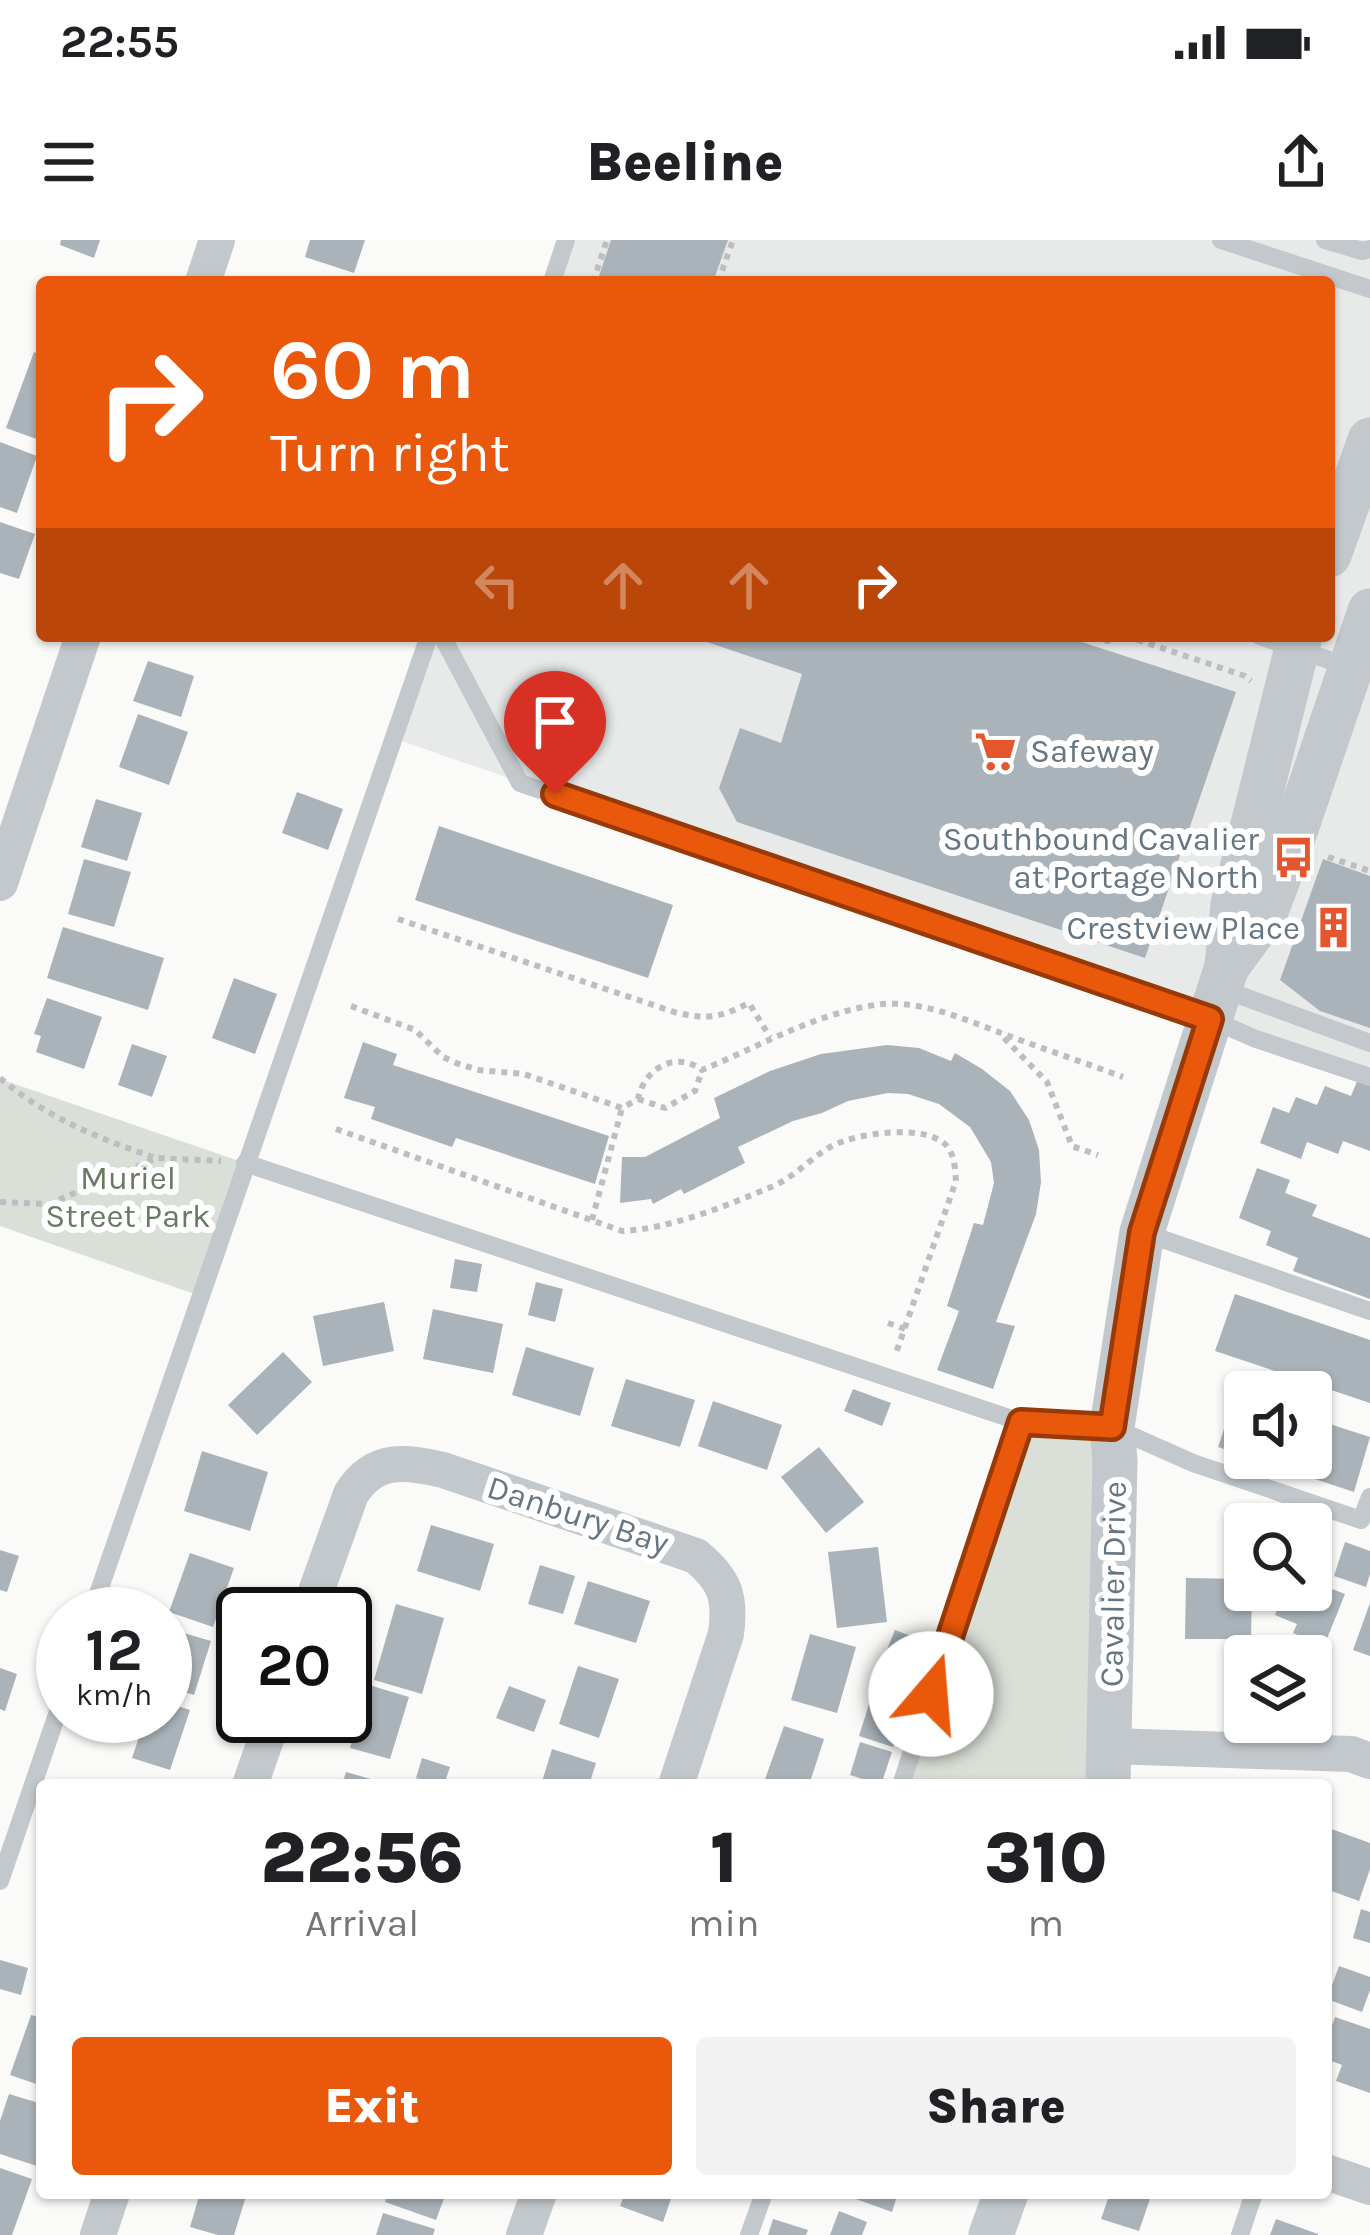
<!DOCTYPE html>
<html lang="en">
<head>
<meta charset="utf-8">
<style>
	:root { --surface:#fff; --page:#f2f2f2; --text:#202124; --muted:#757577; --accent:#ea580c }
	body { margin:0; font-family:Karla,sans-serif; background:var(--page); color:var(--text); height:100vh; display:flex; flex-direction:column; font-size:45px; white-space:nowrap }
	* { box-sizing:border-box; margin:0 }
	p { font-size:39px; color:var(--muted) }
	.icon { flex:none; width:66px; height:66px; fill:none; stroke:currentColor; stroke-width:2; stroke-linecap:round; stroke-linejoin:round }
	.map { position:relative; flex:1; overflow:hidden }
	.side { position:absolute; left:36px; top:1539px; width:1296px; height:420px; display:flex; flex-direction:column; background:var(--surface); border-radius:12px; box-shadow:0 3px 9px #0004 }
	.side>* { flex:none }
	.hud { position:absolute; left:36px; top:36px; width:1299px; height:366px; border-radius:12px; box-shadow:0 3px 9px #0004; background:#ea580c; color:#fff; overflow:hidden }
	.buttons { position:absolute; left:1224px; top:1131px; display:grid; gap:24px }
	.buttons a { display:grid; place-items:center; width:108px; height:108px; border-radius:12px; background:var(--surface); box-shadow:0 3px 9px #0004; font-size:60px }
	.speed { position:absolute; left:36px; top:1347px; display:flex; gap:24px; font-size:60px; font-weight:700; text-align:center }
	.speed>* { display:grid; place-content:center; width:156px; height:156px; border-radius:50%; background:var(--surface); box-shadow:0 3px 9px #0004; line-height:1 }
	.speed small { font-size:30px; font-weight:400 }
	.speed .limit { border:6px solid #111; border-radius:18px; background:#fff; color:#111 }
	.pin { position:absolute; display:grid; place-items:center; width:102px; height:102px; color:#fff; margin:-123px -51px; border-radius:50% 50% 50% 0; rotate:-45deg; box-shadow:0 0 12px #0007 }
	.pin .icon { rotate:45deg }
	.me { position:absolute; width:132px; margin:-66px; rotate:18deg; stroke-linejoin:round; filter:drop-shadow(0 0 9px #0008) }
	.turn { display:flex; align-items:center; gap:42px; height:252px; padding:0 36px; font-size:54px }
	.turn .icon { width:156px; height:156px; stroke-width:2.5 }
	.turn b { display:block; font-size:84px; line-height:102px }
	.lanes { display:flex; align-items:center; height:114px; padding:0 36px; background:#0003; justify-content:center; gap:60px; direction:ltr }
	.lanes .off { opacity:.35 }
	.eta { display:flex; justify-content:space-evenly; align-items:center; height:204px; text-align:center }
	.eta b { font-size:72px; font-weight:800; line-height:84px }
	.action { display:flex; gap:24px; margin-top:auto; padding:24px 36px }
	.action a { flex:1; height:138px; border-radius:12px; background:var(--accent); color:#fff; font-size:48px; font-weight:800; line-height:138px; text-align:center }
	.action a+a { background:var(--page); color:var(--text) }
	.status { display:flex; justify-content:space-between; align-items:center; height:84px; padding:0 60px; background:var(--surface); direction:ltr }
	.status svg { height:33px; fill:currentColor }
	header { display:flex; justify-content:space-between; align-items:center; height:156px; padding:0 36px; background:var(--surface); font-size:54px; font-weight:800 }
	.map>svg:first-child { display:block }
	.built { fill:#e8e9e9 }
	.green { fill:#dadfd7 }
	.building { fill:#aab3b9 }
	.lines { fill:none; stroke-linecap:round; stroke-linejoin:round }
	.path { stroke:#bbbfc2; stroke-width:6; stroke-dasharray:6 6; stroke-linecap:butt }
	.service { stroke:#c3c8cc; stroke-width:18 }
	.minor { stroke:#c3c8cc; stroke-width:36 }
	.tertiary { stroke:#c3c8cc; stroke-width:45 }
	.route-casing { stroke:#983908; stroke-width:30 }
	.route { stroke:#ea580c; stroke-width:21 }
	.labels { text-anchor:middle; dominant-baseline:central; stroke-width:12; stroke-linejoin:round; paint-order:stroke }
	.poi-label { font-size:33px; fill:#657683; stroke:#fff; text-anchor:end }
	.park-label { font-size:33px; fill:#687a64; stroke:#fff }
	.street-label { font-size:33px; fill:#657683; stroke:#fff }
</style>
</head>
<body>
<div class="status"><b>22:55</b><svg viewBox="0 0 49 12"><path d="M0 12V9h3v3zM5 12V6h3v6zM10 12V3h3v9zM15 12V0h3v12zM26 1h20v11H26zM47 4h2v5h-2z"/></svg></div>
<header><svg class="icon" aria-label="menu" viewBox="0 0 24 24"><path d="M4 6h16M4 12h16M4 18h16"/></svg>Beeline<svg class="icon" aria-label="share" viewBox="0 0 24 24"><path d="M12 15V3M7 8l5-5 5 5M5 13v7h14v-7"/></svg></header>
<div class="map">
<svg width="1370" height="1995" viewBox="0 0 1370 1995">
	<rect width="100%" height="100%" fill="#fafaf8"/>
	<path class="built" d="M 566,0 L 1370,0 L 1370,837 L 393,498 L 429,396 L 1329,396 L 1329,42 L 552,42 Z"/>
	<g class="green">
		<path d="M 0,839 L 245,923 L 200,1056 L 0,986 Z"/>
		<path d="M 1021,1182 L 1112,1187 L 1108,1545 L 901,1545 Z"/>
	</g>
	<g class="building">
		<path d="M 61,0 L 100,0 L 94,18 L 60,5 Z"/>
		<path d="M 310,0 L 365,0 L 354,33 L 305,17 Z"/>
		<path d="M 611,0 L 728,0 L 713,42 L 597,42 Z"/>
		<path d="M 34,112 L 42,115 L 42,201 L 6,188 Z"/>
		<path d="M 0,202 L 37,216 L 17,273 L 0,267 Z"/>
		<path d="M 0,282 L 35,294 L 19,339 L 0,333 Z"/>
		<path d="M 689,396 L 1063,396 L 1236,452 L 1145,718 L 737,582 L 719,548 L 740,488 L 781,503 L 802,434 Z"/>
		<path d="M 148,421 L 194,436 L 181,477 L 133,461 Z"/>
		<path d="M 138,474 L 188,492 L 169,545 L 119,527 Z"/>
		<path d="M 297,552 L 343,569 L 328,610 L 282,593 Z"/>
		<path d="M 96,559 L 142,573 L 127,621 L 81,607 Z"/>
		<path d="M 439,586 L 673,665 L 648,738 L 415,660 Z"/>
		<path d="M 84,619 L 131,632 L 114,687 L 68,674 Z"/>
		<path d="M 1323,619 L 1370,636 L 1370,788 L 1320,771 L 1280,740 Z"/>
		<path d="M 63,687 L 164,718 L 148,770 L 47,738 Z"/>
		<path d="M 234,738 L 277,754 L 255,814 L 212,798 Z"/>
		<path d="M 47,758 L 102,777 L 84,829 L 36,812 L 41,796 L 34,794 Z"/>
		<path d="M 363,802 L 397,814 L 393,825 L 609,896 L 595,944 L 456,898 L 452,907 L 371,879 L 375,867 L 344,858 Z"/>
		<path d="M 132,804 L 167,816 L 152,857 L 118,845 Z"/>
		<path d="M 887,805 L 919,808 L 951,821 L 955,813 L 982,829 L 1010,851 L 1029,880 L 1039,910 L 1041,942 L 1036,974 L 996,1082 L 1015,1086 L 993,1149 L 937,1130 L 959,1071 L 947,1066 L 974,983 L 983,985 L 994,943 L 991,922 L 970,887 L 939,864 L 908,854 L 888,853 L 848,861 L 822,873 L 793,881 L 738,907 L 745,923 L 684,954 L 681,949 L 653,964 L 651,959 L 620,963 L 622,917 L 645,917 L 720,878 L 714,858 L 770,831 L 821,814 Z"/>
		<path d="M 1358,839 L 1370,844 L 1370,911 L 1343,901 L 1338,914 L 1307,902 L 1301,919 L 1260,903 L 1273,867 L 1289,873 L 1296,857 L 1317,865 L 1325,846 L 1351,856 Z"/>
		<path d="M 1257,928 L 1290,940 L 1285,953 L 1317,965 L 1312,976 L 1370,998 L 1370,1059 L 1293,1031 L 1298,1018 L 1266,1005 L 1271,991 L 1239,978 Z"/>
		<path d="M 455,1019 L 482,1024 L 477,1052 L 450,1048 Z"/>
		<path d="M 536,1042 L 563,1049 L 555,1082 L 528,1075 Z"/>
		<path d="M 1235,1054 L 1370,1100 L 1370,1163 L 1215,1111 Z"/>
		<path d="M 384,1062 L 394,1111 L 323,1126 L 313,1076 Z"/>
		<path d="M 433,1069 L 503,1084 L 493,1133 L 423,1119 Z"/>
		<path d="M 526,1107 L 594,1128 L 580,1176 L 512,1155 Z"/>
		<path d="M 283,1112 L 312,1142 L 257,1195 L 228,1165 Z"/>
		<path d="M 626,1139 L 695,1160 L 680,1207 L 611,1186 Z"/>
		<path d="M 853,1149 L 891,1163 L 882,1186 L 844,1171 Z"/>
		<path d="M 1236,1153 L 1245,1156 L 1245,1216 L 1218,1207 Z"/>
		<path d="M 713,1161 L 782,1185 L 767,1230 L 698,1206 Z"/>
		<path d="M 1311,1178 L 1370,1197 L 1354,1252 L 1254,1219 L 1311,1218 Z"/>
		<path d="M 819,1207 L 864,1262 L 826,1293 L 781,1237 Z"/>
		<path d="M 202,1211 L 268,1232 L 250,1291 L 184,1271 Z"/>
		<path d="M 431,1285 L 494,1304 L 480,1351 L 417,1331 Z"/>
		<path d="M 1345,1302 L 1370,1311 L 1370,1334 L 1366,1347 L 1334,1336 Z"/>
		<path d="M 878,1307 L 887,1382 L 837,1388 L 828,1312 Z"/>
		<path d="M 0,1310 L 19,1316 L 7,1352 L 0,1350 Z"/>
		<path d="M 190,1313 L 234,1328 L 213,1387 L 169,1372 Z"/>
		<path d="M 540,1325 L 575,1336 L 563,1374 L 528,1364 Z"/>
		<path d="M 1186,1338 L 1245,1339 L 1245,1350 L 1252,1350 L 1251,1399 L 1185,1399 Z"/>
		<path d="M 588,1341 L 650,1361 L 636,1403 L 574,1384 Z"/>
		<path d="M 1311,1341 L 1345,1354 L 1324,1406 L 1293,1393 L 1297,1384 L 1275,1375 L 1284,1350 L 1311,1350 Z"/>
		<path d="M 1370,1363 L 1370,1416 L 1353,1410 Z"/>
		<path d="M 396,1364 L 444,1378 L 422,1454 L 374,1440 Z"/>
		<path d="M 895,1390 L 927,1402 L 916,1429 L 884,1417 Z"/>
		<path d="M 177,1391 L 211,1401 L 194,1455 L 165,1446 L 165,1428 Z"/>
		<path d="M 810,1394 L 856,1407 L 837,1473 L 791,1460 Z"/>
		<path d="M 578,1426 L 619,1439 L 599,1498 L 559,1484 Z"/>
		<path d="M 0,1428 L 17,1434 L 5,1471 L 0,1469 Z"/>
		<path d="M 369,1445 L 409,1457 L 390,1519 L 350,1508 Z"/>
		<path d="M 509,1446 L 546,1460 L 534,1492 L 496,1478 Z"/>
		<path d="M 870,1461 L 904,1472 L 893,1507 L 859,1496 Z"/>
		<path d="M 165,1462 L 190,1470 L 170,1530 L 132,1518 L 146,1476 L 165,1476 Z"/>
		<path d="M 784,1486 L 824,1499 L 809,1545 L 763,1545 Z"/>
		<path d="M 860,1502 L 892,1512 L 881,1545 L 850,1535 Z"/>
		<path d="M 552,1509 L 596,1523 L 589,1545 L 541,1545 Z"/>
		<path d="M 422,1518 L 450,1527 L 444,1545 L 416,1538 Z"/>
		<path d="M 346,1532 L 388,1544 L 388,1545 L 342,1545 Z"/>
		<path d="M 1326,1587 L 1370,1603 L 1370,1629 L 1359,1661 L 1326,1649 Z"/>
		<path d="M 1361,1669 L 1370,1672 L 1370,1703 L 1353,1698 Z"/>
		<path d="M 0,1720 L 28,1728 L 21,1755 L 0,1749 Z"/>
		<path d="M 1339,1726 L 1370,1737 L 1370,1750 L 1362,1772 L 1327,1759 Z"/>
		<path d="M 31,1775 L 42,1778 L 42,1846 L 10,1835 Z"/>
		<path d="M 1335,1777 L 1370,1789 L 1370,1853 L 1336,1841 L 1342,1825 L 1326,1819 L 1326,1802 Z"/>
		<path d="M 9,1854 L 42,1864 L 42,1911 L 37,1926 L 0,1914 L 0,1881 Z"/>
		<path d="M 0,1928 L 32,1939 L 12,1995 L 0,1995 Z"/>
		<path d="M 200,1953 L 247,1953 L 234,1995 L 218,1995 L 190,1987 Z"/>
		<path d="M 388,1953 L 446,1953 L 436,1980 L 385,1962 Z"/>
		<path d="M 625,1953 L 673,1953 L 663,1982 L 620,1966 Z"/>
		<path d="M 839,1953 L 898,1953 L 892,1972 Z"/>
		<path d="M 1110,1953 L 1152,1953 L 1139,1991 L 1101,1979 Z"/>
		<path d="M 839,1971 L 867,1982 L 862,1995 L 830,1995 Z"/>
		<path d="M 383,1973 L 435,1989 L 433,1995 L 376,1995 Z"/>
		<path d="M 773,1979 L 808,1990 L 806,1995 L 768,1995 Z"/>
		<path d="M 1276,1979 L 1318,1994 L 1318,1995 L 1270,1995 Z"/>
	</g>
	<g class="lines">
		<g class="path">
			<path d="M 593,42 L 607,0"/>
			<path d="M 718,42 L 733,0"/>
			<path d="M 1094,396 L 1107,401 L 1118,396"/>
			<path d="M 1126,396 L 1245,436 L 1251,441"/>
			<path d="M 1328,617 L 1370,631"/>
			<path d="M 398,679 L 674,772 C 707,780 719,778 749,763 L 770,797"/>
			<path d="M 351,766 L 415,790 L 443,817 L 456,823 L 479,830 L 524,834 L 622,868 L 638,859 C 644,829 675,810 702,830 C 758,807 814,774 875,765 C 920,758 968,781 1009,796 C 1047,810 1085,823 1123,837"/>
			<path d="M 1004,798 L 1047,842 L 1072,906 L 1098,915"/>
			<path d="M 0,838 C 48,878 95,897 153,917"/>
			<path d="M 638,859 L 665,868 L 695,851 L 702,830"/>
			<path d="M 336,889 L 622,991 C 670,989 726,966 771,947 C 794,938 811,917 832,906 C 857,893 926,883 947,906 C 955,916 955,930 956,941 L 896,1113"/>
			<path d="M 0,962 L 49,964 L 157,918 L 221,921"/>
			<path d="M 592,980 L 622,868"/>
			<path d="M 888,1083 L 905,1089"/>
		</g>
		<g class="service">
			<path d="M 1221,0 L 1370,49"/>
			<path d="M 1325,0 L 1362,11 L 1370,9"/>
			<path d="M 552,42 L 566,0"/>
			<path d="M 442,396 L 520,543 L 1150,758 L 1210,779 L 1256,799 L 1370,837"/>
			<path d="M 1260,396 L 1349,427"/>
			<path d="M 1220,748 L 1370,803"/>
			<path d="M 245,923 L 1021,1182"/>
			<path d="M 1142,992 L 1370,1071"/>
			<path d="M 91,1374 L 429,396"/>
			<path d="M 901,1545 L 1021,1182 L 1112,1187 L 1193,1223 L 1361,1280 L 1370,1257"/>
			<path d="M 0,1641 L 63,1457"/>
			<path d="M 749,1995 L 764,1953"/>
			<path d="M 1240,1995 L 1254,1953"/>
		</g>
		<g class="minor">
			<path d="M 203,42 L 217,0"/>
			<path d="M 0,643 L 83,396"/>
			<path d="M 308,1374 L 351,1254 C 374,1217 405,1221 443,1230 L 696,1316 C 725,1340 731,1357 726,1394 L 676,1545"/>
			<path d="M 1110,1506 L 1351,1514 L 1370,1521"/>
			<path d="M 250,1545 L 274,1476"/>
			<path d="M 1326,1932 L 1370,1947"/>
			<path d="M 98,1995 L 112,1953"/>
			<path d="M 524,1995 L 539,1953"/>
		</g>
		<g class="tertiary">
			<path d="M 1329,315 L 1370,200"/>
			<path d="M 1229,724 L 1264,676 L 1286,618 L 1370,371"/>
			<path d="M 1108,1545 L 1115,1221 L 1112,1187 L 1142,992 L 1227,726 L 1233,665 L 1300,396"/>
			<path d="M 991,1995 L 1006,1953"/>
		</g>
	</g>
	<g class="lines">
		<defs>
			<path id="route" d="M 555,554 L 1210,779 L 1142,992 L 1112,1187 L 1021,1182 L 931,1454"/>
		</defs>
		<use href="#route" class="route-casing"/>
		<use href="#route" class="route"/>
	</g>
	<defs>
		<symbol id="supermarket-bare" viewBox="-9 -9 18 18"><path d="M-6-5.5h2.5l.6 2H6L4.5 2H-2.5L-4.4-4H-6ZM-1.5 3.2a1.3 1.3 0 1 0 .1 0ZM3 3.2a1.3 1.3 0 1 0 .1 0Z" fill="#e4572e" stroke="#fff" stroke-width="2.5" paint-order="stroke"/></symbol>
		<symbol id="bus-bare" viewBox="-9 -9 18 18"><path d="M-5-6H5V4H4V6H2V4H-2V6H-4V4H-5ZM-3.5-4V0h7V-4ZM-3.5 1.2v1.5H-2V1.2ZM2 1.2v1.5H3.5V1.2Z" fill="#e4572e" stroke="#fff" stroke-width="2.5" paint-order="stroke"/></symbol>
		<symbol id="building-bare" viewBox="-9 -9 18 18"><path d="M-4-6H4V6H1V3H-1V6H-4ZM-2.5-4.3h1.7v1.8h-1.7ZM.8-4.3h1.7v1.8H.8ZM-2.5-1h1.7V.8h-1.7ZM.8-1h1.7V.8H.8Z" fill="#e4572e" stroke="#fff" stroke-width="2.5" paint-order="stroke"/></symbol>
	</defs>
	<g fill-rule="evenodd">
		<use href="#supermarket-bare" x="966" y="482" width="59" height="59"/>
		<use href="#bus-bare" x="1264" y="588" width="59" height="59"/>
		<use href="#building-bare" x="1304" y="658" width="59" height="59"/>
	</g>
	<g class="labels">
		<g class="poi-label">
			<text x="1030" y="511" text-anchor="start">Safeway</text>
			<text x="1259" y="599">Southbound Cavalier<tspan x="1259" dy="38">at Portage North</tspan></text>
			<text x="1300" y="688">Crestview Place</text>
		</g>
		<g class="park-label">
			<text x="128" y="938">Muriel<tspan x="128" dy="38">Street Park</tspan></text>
		</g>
		<g class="street-label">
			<text transform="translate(578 1275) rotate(18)">Danbury Bay</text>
			<text transform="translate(1113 1344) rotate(-89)">Cavalier Drive</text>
		</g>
	</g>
</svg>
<div class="buttons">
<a><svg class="icon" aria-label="sound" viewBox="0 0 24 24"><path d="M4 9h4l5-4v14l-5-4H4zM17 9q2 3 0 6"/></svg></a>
<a><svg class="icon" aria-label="search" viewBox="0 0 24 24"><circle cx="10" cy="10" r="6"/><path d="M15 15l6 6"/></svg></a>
<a><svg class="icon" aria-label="layers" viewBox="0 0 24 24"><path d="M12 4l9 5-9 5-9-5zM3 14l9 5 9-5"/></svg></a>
</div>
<div class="speed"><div>12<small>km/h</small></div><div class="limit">20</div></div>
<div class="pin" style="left:555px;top:554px;background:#d93025"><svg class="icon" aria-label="arrive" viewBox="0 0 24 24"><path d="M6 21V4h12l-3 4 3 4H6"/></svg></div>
<svg class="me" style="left:931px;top:1454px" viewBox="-20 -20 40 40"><circle r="19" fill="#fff"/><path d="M0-13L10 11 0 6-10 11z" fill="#ea580c"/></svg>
<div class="hud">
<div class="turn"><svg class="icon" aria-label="right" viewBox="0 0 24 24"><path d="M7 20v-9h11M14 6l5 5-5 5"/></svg><div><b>60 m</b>Turn right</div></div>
<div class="lanes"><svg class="icon off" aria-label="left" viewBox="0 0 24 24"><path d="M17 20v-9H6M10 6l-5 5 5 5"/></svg><svg class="icon off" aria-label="ahead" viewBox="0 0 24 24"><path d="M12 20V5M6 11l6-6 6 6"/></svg><svg class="icon off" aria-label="ahead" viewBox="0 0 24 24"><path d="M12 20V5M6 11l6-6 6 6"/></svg><svg class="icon" aria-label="right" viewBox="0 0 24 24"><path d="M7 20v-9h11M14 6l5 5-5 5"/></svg></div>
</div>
<section class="side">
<div class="eta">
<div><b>22:56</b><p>Arrival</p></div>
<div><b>1</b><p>min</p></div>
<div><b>310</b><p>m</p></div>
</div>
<div class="action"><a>Exit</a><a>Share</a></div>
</section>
</div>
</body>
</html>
